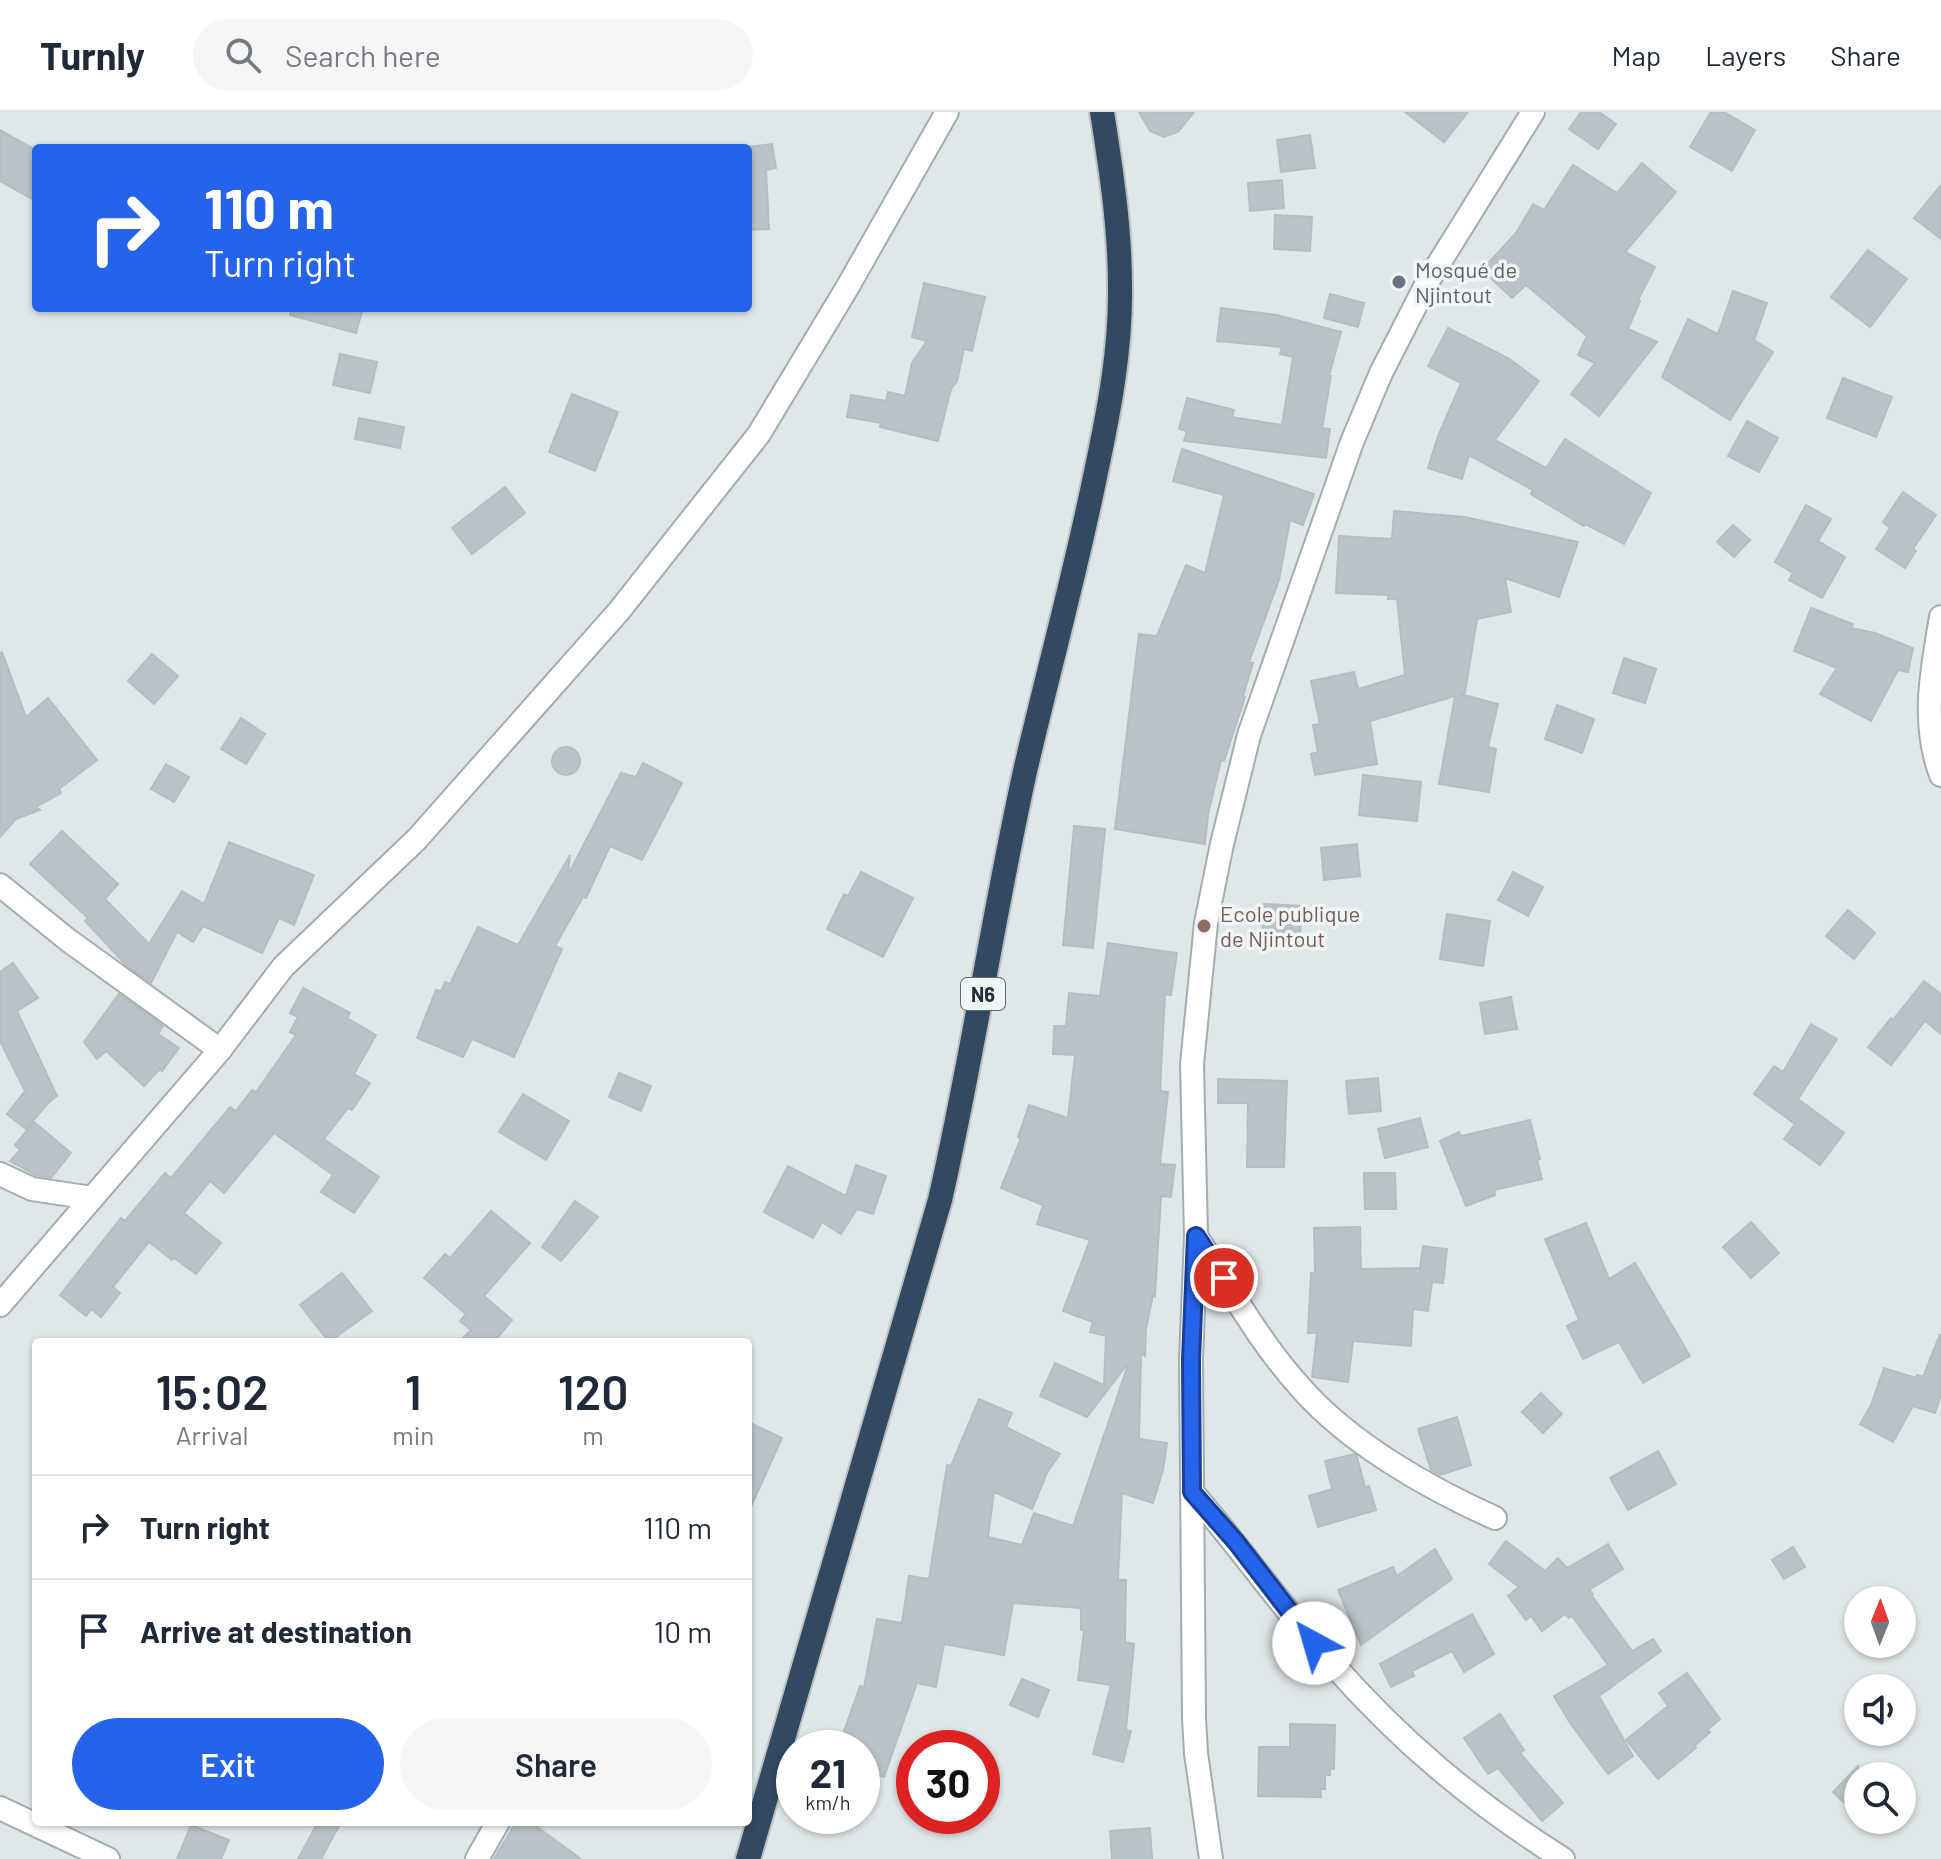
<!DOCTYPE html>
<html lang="en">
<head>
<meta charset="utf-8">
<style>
	:root { --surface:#fff; --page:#f6f6f7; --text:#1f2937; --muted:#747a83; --line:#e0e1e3; --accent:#2563eb }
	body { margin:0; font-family:Barlow,sans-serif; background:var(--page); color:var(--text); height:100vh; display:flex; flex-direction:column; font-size:30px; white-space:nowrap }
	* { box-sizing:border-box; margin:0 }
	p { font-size:26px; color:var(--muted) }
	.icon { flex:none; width:44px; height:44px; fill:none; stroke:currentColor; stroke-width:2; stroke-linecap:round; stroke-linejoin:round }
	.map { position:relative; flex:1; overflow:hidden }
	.drawer { position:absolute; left:32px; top:1226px; width:720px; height:488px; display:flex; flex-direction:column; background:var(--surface); border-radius:8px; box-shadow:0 2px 6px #0004 }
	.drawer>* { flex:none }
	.banner { position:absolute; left:32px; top:32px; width:720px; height:168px; border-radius:8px; box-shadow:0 2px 6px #0004; background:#2563eb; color:#fff; overflow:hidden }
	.needle { width:52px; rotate:1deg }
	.fabs { position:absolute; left:1844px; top:1474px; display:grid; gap:16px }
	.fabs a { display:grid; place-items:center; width:72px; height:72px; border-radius:50%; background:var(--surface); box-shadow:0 2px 6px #0004; font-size:40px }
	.speed { position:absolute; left:776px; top:1618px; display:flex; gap:16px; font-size:40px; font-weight:700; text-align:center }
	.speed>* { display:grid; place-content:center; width:104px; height:104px; border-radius:50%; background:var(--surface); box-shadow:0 2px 6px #0004; line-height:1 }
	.speed small { font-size:20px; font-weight:400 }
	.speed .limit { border:12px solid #d22; background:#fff; color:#111 }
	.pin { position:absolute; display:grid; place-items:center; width:68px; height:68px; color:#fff; margin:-34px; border:4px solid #fff; border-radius:50%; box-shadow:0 2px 8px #0007 }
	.me { position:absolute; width:88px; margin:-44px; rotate:321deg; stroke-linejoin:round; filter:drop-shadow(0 0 6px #0008) }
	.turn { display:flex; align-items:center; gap:28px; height:168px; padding:0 40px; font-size:36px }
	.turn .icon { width:104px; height:104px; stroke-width:2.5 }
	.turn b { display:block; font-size:56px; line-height:68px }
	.eta { display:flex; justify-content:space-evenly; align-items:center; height:136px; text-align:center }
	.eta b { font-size:48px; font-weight:600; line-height:56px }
	.action { display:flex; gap:16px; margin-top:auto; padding:16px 40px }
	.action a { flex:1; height:92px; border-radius:48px; background:var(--accent); color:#fff; font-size:32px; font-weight:600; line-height:92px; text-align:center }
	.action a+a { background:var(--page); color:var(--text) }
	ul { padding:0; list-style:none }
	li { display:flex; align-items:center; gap:24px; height:104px; padding:0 40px; border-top:2px solid var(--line) }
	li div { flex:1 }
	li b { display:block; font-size:30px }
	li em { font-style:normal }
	header { display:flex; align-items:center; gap:48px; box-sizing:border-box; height:112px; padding:0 40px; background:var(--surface); border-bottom:2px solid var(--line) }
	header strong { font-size:38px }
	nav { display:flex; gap:44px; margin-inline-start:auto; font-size:28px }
	.search { width:560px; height:72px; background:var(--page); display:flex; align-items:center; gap:20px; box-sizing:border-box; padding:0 28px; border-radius:44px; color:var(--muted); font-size:30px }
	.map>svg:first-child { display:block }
	.building { fill:#b9c3c7; stroke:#b3bec2; stroke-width:2 }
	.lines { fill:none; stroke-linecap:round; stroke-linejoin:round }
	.street-casing { stroke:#a3acb0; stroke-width:26 }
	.highway-casing { stroke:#bdc1c3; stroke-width:28 }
	.street { stroke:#fff; stroke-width:22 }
	.highway { stroke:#314a61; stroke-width:24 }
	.route-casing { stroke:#184099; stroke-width:20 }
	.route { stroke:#2563eb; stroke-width:14 }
	.worship-dot { fill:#6b7280; stroke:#f0f5f6; stroke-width:3 }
	.education-dot { fill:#8d6e63; stroke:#f0f5f6; stroke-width:3 }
	.labels { text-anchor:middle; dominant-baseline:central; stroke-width:7; stroke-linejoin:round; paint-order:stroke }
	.shield { fill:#f0f5f6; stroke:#606a71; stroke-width:2 }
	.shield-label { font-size:20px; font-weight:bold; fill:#222f38 }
	.worship-label { font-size:22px; fill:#5b616d; stroke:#f0f5f6; text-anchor:start }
	.education-label { font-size:22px; fill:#785e54; stroke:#f0f5f6; text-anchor:start }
</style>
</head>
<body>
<header>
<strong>Turnly</strong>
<div class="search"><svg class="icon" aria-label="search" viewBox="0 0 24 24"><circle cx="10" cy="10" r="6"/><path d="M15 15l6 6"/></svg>Search here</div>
<nav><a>Map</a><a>Layers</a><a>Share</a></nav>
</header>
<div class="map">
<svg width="1941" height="1747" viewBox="0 0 1941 1747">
	<rect width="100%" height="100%" fill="#e0e7e9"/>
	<g class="building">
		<path d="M 1139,0 L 1194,0 L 1178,20 L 1164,25 L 1150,19 Z"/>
		<path d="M 1405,0 L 1468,0 L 1444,30 Z"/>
		<path d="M 1581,0 L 1599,0 L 1616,12 L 1598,37 L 1569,17 Z"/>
		<path d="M 1711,0 L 1724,0 L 1755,18 L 1732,59 L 1690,35 Z"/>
		<path d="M 0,18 L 36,38 L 36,89 L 0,69 Z"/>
		<path d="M 1310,23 L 1315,56 L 1281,60 L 1277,28 Z"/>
		<path d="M 772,32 L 776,56 L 766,58 L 769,117 L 748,118 L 748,35 Z"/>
		<path d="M 1642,51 L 1676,80 L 1625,140 L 1655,155 L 1638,188 L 1640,189 L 1628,217 L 1657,230 L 1599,304 L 1571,282 L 1595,251 L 1578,243 L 1587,224 L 1526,173 L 1512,186 L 1482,158 L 1516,121 L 1533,92 L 1544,98 L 1573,53 L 1617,81 Z"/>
		<path d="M 1282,68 L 1284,96 L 1250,99 L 1248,71 Z"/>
		<path d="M 1941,73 L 1941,127 L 1914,106 Z"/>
		<path d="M 1275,103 L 1312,105 L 1310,139 L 1274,137 Z"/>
		<path d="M 1868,138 L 1907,167 L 1870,215 L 1831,185 Z"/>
		<path d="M 924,171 L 985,185 L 972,239 L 964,237 L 957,269 L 951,277 L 938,329 L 880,315 L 881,311 L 847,305 L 851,283 L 886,289 L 888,280 L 905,284 L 912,251 L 927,229 L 912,225 Z"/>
		<path d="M 1733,179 L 1767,191 L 1754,228 L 1773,240 L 1730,308 L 1662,265 L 1688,207 L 1718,222 Z"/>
		<path d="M 1330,182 L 1364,191 L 1358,215 L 1324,206 Z"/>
		<path d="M 291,196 L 363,196 L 356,221 L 290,203 Z"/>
		<path d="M 1221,196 L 1277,203 L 1341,220 L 1329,264 L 1331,264 L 1322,316 L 1330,317 L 1326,346 L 1184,329 L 1187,319 L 1179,317 L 1187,286 L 1234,298 L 1232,305 L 1282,313 L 1293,245 L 1280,242 L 1282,235 L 1217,229 Z"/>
		<path d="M 1448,216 L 1508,246 L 1539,269 L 1495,328 L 1546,356 L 1565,327 L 1651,381 L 1624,432 L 1585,412 L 1584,414 L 1531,382 L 1533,378 L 1469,343 L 1462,367 L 1428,356 L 1438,324 L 1461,271 L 1428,254 Z"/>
		<path d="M 340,242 L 377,250 L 370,281 L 333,273 Z"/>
		<path d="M 1843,266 L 1892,285 L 1876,325 L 1827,306 Z"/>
		<path d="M 572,282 L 618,300 L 595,359 L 549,340 Z"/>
		<path d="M 359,306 L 404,315 L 400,336 L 355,327 Z"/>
		<path d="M 1747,309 L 1778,326 L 1759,360 L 1728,344 Z"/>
		<path d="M 1182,337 L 1314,382 L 1303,413 L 1290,408 L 1279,468 L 1249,550 L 1253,551 L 1243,584 L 1245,585 L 1224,649 L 1221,648 L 1208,703 L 1205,732 L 1115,717 L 1139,522 L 1157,524 L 1186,453 L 1205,461 L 1224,383 L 1173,369 Z"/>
		<path d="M 505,375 L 525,401 L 472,442 L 452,416 Z"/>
		<path d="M 1903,380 L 1936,403 L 1913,437 L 1916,439 L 1905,456 L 1876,437 L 1890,416 L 1883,410 Z"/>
		<path d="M 1806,393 L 1831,407 L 1818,429 L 1845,445 L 1822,486 L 1789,468 L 1793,461 L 1775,450 Z"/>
		<path d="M 1394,399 L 1465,405 L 1578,430 L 1559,485 L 1505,466 L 1511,500 L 1477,507 L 1465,581 L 1460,582 L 1498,592 L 1488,635 L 1496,637 L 1489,680 L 1439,672 L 1455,584 L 1370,609 L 1377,652 L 1315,663 L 1311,642 L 1318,640 L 1313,613 L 1320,612 L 1311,569 L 1354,560 L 1358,577 L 1405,563 L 1397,487 L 1388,487 L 1388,483 L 1336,481 L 1339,424 L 1392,427 Z"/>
		<path d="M 1733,413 L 1750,428 L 1734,445 L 1717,430 Z"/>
		<path d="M 1811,496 L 1853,512 L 1851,516 L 1875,521 L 1913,536 L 1908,560 L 1898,558 L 1871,609 L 1820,582 L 1837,556 L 1794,539 Z"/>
		<path d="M 2,540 L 26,605 L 48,586 L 97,648 L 59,677 L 61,681 L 36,695 L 40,698 L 16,707 L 0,725 L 0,541 Z"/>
		<path d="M 152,542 L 178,564 L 154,592 L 128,569 Z"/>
		<path d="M 1624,546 L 1656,557 L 1645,591 L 1613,581 Z"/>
		<path d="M 1557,593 L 1594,607 L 1582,641 L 1545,627 Z"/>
		<path d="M 241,606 L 265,622 L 246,652 L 221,637 Z"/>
		<circle cx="566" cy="649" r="14"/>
		<path d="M 643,651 L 682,671 L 642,748 L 610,734 L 586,786 L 583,785 L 555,834 L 562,837 L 514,945 L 472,927 L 463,945 L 417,926 L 436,878 L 441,879 L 445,870 L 450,872 L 478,815 L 518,833 L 570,743 L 568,763 L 621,661 L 636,665 Z"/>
		<path d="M 166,652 L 189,665 L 174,690 L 151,677 Z"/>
		<path d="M 1363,663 L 1421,670 L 1417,709 L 1359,703 Z"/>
		<path d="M 1074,714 L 1105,717 L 1093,836 L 1063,833 Z"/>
		<path d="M 62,719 L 118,772 L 105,787 L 149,832 L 182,779 L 204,792 L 229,730 L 314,763 L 294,813 L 279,806 L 262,841 L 203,814 L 193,830 L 177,820 L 151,871 L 126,853 L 85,809 L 88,806 L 30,752 Z"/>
		<path d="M 1357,732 L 1360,764 L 1324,768 L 1321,736 Z"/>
		<path d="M 861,760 L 913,786 L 883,845 L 827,817 L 844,782 L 848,784 Z"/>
		<path d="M 1513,760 L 1543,775 L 1528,804 L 1498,788 Z"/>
		<path d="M 1264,792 L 1302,794 L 1300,824 L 1262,821 Z"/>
		<path d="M 1848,798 L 1875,821 L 1854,847 L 1826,824 Z"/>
		<path d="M 1447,802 L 1490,809 L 1483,854 L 1440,847 Z"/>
		<path d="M 1108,831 L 1177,841 L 1171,883 L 1165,882 L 1160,979 L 1168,980 L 1160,1052 L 1175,1053 L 1171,1085 L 1161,1084 L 1155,1184 L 1153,1183 L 1146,1217 L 1145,1244 L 1141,1242 L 1139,1327 L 1167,1331 L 1163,1358 L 1153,1391 L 1122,1381 L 1118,1468 L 1126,1468 L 1125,1530 L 1134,1532 L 1126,1618 L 1131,1619 L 1123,1650 L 1093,1642 L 1111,1573 L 1078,1568 L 1084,1518 L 1081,1518 L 1081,1496 L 1013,1491 L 1004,1543 L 944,1532 L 936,1575 L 917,1571 L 884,1665 L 862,1657 L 862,1636 L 838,1636 L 860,1574 L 864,1575 L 877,1507 L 902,1511 L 909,1464 L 929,1467 L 947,1353 L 951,1354 L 979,1287 L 1012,1301 L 1006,1315 L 1060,1342 L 1047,1361 L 1032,1397 L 994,1380 L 988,1425 L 1022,1433 L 1034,1401 L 1073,1414 L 1129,1250 L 1087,1305 L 1040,1284 L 1055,1251 L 1104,1273 L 1106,1224 L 1090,1220 L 1093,1210 L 1063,1199 L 1090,1128 L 1037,1112 L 1043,1093 L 1001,1076 L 1021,1026 L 1018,1025 L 1029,993 L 1068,1006 L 1075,943 L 1053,942 L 1054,914 L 1066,914 L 1069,881 L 1100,884 Z"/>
		<path d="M 13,851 L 38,886 L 17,899 L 57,984 L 48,991 L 26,1017 L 7,1002 L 25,979 L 0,929 L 0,860 Z"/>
		<path d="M 1924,869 L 1941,882 L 1941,922 L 1925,909 L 1891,953 L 1868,935 L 1891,906 L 1893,908 Z"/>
		<path d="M 303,876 L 350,901 L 347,906 L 376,923 L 354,962 L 370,971 L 352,998 L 348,996 L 324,1027 L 379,1065 L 354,1101 L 321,1080 L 333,1063 L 274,1021 L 224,1081 L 210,1069 L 184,1101 L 221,1131 L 196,1162 L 174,1146 L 172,1148 L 149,1130 L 113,1175 L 120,1181 L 101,1205 L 91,1197 L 86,1204 L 60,1183 L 121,1106 L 125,1109 L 165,1061 L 171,1066 L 230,995 L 236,999 L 252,978 L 256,980 L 296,923 L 290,920 L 298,905 L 290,901 Z"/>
		<path d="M 119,882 L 163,914 L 158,922 L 179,936 L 162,959 L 160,957 L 144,974 L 106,939 L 97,947 L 84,930 Z"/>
		<path d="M 1511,885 L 1517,917 L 1485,922 L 1480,891 Z"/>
		<path d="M 1811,912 L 1837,927 L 1798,987 L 1844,1021 L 1820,1053 L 1784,1027 L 1795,1012 L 1754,982 L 1774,954 L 1783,960 Z"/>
		<path d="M 619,961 L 651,974 L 641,999 L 609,985 Z"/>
		<path d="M 1378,966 L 1381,999 L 1349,1002 L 1346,969 Z"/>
		<path d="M 1218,967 L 1287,969 L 1284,1055 L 1247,1055 L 1248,991 L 1218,991 Z"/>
		<path d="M 523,982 L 569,1009 L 546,1048 L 499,1020 Z"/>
		<path d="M 1420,1006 L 1428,1035 L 1385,1046 L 1378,1017 Z"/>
		<path d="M 1530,1008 L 1540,1047 L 1537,1048 L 1542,1067 L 1494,1078 L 1495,1083 L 1466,1094 L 1440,1029 L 1459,1020 L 1461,1024 Z"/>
		<path d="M 34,1010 L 71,1041 L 51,1066 L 36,1063 L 10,1049 L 20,1038 L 15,1033 Z"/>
		<path d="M 856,1053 L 886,1064 L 873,1102 L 857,1097 L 841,1122 L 822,1110 L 813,1126 L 764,1100 L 788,1054 L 846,1084 Z"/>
		<path d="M 1364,1061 L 1395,1061 L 1396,1097 L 1365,1097 Z"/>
		<path d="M 575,1089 L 598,1105 L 561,1149 L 542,1135 Z"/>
		<path d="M 491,1099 L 530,1131 L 484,1184 L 512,1208 L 494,1230 L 459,1230 L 471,1218 L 460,1209 L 466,1202 L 424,1166 L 445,1142 L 450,1146 Z"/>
		<path d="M 1751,1110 L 1779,1141 L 1751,1166 L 1723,1135 Z"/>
		<path d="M 1586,1111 L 1609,1167 L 1635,1151 L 1690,1244 L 1643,1271 L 1619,1230 L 1583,1247 L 1567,1214 L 1579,1208 L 1545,1127 Z"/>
		<path d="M 1360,1115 L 1361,1157 L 1420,1156 L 1423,1134 L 1447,1137 L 1443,1171 L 1432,1170 L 1428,1199 L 1413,1197 L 1411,1234 L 1353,1229 L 1348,1270 L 1312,1265 L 1317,1221 L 1308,1221 L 1311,1161 L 1315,1161 L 1314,1116 Z"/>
		<path d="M 342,1161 L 372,1199 L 329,1230 L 300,1193 Z"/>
		<path d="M 1940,1222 L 1941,1283 L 1935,1301 L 1913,1294 L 1893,1330 L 1860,1312 L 1871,1293 L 1884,1256 L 1916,1266 L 1917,1263 L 1923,1265 Z"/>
		<path d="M 1541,1281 L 1562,1302 L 1543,1321 L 1522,1300 Z"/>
		<path d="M 1457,1305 L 1471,1353 L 1440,1363 L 1431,1358 L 1418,1317 Z"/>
		<path d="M 748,1310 L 782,1326 L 748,1401 Z"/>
		<path d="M 1658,1339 L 1676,1372 L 1628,1398 L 1610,1366 Z"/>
		<path d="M 1354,1342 L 1357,1345 L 1365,1375 L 1369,1374 L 1376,1398 L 1318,1415 L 1309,1384 L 1332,1377 L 1325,1349 Z"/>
		<path d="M 1506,1429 L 1545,1459 L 1558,1446 L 1567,1456 L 1608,1432 L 1623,1457 L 1589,1478 L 1593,1482 L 1592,1484 L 1632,1539 L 1653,1527 L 1661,1539 L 1599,1584 L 1633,1644 L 1608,1662 L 1570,1611 L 1554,1584 L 1608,1553 L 1572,1504 L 1569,1506 L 1565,1502 L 1542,1519 L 1531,1504 L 1526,1508 L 1508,1484 L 1519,1475 L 1489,1452 Z"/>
		<path d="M 1793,1435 L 1805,1455 L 1784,1467 L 1772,1448 Z"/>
		<path d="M 1435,1437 L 1452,1467 L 1361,1533 L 1338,1478 L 1393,1455 L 1397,1464 Z"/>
		<path d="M 1472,1502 L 1494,1542 L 1464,1560 L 1452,1539 L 1412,1559 L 1414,1564 L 1391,1575 L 1380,1552 Z"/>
		<path d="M 1687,1561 L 1720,1607 L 1707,1618 L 1710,1620 L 1694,1634 L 1696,1636 L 1658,1667 L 1626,1628 L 1668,1594 L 1659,1581 Z"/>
		<path d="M 1022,1567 L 1049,1578 L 1038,1605 L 1010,1593 Z"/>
		<path d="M 1500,1602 L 1524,1638 L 1520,1641 L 1563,1691 L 1542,1709 L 1498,1656 L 1488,1662 L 1464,1626 Z"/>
		<path d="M 1290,1612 L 1335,1613 L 1334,1657 L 1330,1657 L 1330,1663 L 1325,1663 L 1325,1677 L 1320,1677 L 1321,1685 L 1258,1684 L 1259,1635 L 1290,1635 Z"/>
		<path d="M 1858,1654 L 1858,1704 L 1833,1680 Z"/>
		<path d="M 318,1710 L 341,1710 L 321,1747 L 298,1747 Z"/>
		<path d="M 516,1710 L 533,1712 L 581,1747 L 494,1747 Z"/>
		<path d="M 191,1713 L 229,1728 L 221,1747 L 177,1747 Z"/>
		<path d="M 1150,1716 L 1152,1747 L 1112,1747 L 1110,1719 Z"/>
	</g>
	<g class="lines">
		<defs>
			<g id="street">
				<path d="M 1941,505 C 1932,558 1921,610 1941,663"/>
				<path d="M 0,773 L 68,828 L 220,938"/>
				<path d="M 0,1062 L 32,1077 L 92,1086"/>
				<path d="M 1196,1124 C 1229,1175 1260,1231 1301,1276 C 1349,1331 1428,1376 1495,1406"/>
				<path d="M 0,1193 L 220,938 L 283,855 L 417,727 L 619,499 L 759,322 L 847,176 L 947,0"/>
				<path d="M 1192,1380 C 1240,1435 1282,1496 1331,1550 C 1401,1630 1473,1690 1563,1747"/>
				<path d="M 0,1696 L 108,1747"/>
				<path d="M 477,1747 L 498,1710"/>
				<path d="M 1211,1747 L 1196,1641 L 1194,1606 L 1191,1248 L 1196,1124 L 1192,952 L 1206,811 L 1222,732 L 1249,623 L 1352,330 L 1381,261 L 1428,169 L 1533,0"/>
			</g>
			<path id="highway" d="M 748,1747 L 940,1088 C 973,944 994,798 1026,655 C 1049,556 1076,459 1096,360 C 1109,299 1121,237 1120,174 C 1120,116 1111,57 1102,0"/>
		</defs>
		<use href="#street" class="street-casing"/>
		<use href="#highway" class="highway-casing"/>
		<use href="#street" class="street"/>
		<use href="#highway" class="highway"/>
	</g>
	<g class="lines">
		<defs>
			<path id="route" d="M 1224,1166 L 1196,1124 L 1191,1248 L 1192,1380 L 1236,1430 L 1314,1531"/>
		</defs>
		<use href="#route" class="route-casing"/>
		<use href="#route" class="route"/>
	</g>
	<circle class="worship-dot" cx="1399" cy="170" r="8"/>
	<circle class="education-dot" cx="1204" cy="814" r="8"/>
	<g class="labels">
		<rect class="shield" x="961" y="866" width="44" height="32" rx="6"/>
		<g class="shield-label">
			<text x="983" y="882">N6</text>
		</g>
		<g class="worship-label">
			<text x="1415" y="157">Mosqué de<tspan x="1415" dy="25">Njintout</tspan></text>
		</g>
		<g class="education-label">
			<text x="1220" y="801">Ecole publique<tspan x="1220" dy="25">de Njintout</tspan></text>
		</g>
	</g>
</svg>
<div class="fabs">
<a><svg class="needle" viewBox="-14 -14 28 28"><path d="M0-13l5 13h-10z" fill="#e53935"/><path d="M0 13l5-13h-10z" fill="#747a83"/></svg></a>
<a><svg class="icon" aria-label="sound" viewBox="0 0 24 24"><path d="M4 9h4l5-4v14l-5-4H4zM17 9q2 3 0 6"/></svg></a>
<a><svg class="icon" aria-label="search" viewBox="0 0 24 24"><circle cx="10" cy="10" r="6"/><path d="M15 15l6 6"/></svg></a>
</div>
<div class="speed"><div>21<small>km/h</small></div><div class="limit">30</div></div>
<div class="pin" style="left:1224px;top:1166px;background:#d93025"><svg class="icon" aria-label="arrive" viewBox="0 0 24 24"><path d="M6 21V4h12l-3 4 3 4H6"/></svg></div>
<svg class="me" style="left:1314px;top:1531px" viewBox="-20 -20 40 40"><circle r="19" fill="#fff"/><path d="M0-13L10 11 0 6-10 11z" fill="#2563eb"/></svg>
<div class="banner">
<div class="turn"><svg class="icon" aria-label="right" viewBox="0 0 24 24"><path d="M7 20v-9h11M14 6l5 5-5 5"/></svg><div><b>110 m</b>Turn right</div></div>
</div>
<section class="drawer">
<div class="eta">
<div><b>15:02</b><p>Arrival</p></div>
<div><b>1</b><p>min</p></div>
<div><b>120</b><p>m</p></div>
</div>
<ul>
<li><svg class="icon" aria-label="right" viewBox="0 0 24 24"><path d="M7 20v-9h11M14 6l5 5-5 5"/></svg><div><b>Turn right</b></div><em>110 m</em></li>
<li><svg class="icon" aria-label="arrive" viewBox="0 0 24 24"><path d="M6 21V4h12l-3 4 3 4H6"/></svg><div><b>Arrive at destination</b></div><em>10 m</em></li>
</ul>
<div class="action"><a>Exit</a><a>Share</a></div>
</section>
</div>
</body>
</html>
